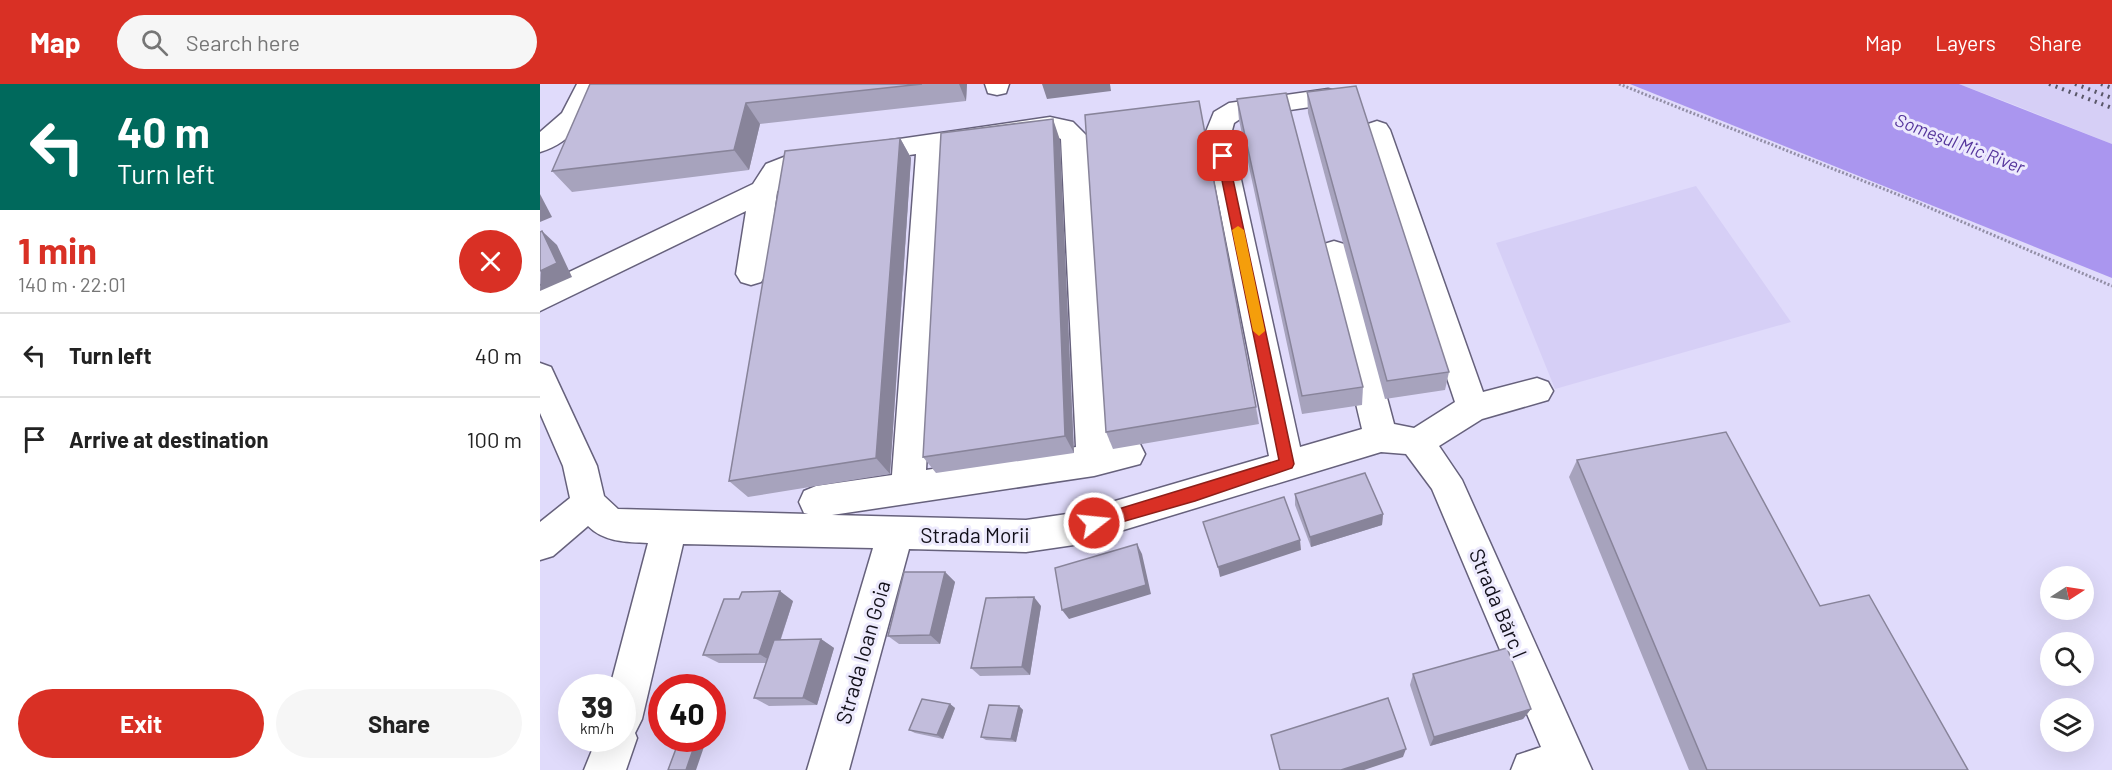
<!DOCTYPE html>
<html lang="en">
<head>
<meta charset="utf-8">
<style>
	:root { --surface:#fff; --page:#f6f6f6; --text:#222; --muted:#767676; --line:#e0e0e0; --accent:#d93025 }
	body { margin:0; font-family:Barlow,sans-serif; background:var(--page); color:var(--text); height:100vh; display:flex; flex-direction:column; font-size:22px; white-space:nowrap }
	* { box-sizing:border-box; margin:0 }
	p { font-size:20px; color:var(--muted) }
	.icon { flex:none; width:33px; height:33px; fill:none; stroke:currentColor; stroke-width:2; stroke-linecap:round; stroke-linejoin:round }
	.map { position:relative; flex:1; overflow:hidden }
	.panel { display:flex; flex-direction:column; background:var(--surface); width:540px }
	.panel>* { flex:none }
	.hud { background:#00695c; color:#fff; overflow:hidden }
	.needle { width:39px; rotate:78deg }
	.tools { position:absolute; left:1500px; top:482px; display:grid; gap:12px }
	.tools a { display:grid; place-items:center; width:54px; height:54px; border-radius:50%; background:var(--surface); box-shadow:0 6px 24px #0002; font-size:30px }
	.speed { position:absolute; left:18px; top:590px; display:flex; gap:12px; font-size:30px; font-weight:700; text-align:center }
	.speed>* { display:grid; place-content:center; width:78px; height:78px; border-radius:50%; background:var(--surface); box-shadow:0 6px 24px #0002; line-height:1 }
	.speed small { font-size:15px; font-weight:400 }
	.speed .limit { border:9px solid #d22; background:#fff; color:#111 }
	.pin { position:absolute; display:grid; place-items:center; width:51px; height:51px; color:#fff; margin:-26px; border-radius:12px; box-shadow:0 3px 9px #0006 }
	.me { position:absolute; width:66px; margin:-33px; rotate:74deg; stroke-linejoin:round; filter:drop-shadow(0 0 4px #0008) }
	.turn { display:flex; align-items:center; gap:21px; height:126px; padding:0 18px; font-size:27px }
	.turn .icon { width:78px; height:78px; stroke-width:2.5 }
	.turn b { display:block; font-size:42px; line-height:51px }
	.round { display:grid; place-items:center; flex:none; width:63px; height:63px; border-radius:32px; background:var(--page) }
	.headline { display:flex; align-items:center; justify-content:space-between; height:102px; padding:0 18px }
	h1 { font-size:36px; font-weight:700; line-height:45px; color:var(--accent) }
	.action { display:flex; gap:12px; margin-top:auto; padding:12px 18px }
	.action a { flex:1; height:69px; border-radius:36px; background:var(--accent); color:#fff; font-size:24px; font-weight:700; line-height:69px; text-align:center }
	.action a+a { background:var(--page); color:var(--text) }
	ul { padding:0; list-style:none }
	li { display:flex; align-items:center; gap:18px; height:84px; padding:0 18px; border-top:2px solid var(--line) }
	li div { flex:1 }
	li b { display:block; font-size:22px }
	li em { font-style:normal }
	header { display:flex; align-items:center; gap:36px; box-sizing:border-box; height:84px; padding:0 30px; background:var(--accent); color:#fff }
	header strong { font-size:28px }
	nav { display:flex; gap:33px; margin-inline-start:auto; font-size:21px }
	.search { width:420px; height:54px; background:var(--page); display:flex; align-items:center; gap:15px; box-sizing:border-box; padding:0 21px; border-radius:33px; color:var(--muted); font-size:22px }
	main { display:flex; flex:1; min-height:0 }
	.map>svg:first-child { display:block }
	.built { fill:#d6cff6 }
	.water { fill:#aa96ef }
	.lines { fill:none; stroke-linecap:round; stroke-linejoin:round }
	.minor-casing { stroke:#66617c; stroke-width:3 }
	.path { stroke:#928ea6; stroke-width:3; stroke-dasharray:2 2; stroke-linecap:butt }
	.minor { fill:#fff; fill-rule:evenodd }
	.rail { stroke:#5a5769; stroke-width:4; stroke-dasharray:2 5; stroke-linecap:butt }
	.wall { fill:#a7a3bd }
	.shaded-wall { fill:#88849a }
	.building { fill:#c2bddc; stroke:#88849a; stroke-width:1.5 }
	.route { fill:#d93025; stroke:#8d1f18; stroke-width:1.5 }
	.slow { fill:#f59e0b }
	.labels { text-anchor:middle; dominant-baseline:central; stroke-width:6; stroke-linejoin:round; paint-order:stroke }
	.far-water-label { font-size:18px; font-style:italic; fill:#56369c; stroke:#edeafd }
	.street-label { font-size:21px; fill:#12101a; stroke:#edeafd }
</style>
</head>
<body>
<header>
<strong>Map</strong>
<div class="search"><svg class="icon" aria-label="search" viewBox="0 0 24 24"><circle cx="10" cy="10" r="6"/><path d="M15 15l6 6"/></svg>Search here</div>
<nav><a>Map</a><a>Layers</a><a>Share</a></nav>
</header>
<main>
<section class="panel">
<div class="hud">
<div class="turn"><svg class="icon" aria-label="left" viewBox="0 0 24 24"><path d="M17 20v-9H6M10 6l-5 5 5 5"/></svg><div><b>40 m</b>Turn left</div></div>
</div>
<div class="headline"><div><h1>1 min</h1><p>140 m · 22:01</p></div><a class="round" style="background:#d93025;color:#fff"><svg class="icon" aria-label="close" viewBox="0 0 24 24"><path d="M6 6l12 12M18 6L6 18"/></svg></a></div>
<ul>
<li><svg class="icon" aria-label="left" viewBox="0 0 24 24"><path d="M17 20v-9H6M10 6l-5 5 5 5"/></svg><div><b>Turn left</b></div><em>40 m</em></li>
<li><svg class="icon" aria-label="arrive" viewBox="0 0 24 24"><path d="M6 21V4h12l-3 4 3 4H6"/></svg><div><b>Arrive at destination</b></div><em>100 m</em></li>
</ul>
<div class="action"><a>Exit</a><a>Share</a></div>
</section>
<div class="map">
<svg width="1572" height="686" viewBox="0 0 1572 686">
	<rect width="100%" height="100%" fill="#e0dbfb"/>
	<g class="built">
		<path d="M 1419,0 L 1572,0 L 1572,60 L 1472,20 Z"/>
		<path d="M 1156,102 L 1251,238 L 1015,305 L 956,159 Z"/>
	</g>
	<path class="water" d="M 1090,0 L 1419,0 L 1572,60 L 1572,194 Z"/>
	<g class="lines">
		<defs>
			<g id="minor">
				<path d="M 37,0 L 61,0 C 49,31 34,58 0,68 L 0,48 L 22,29 Z"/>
				<path d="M 445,0 L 469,0 L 466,9 L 457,11 L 448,9 Z"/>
				<path d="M 788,5 L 797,7 L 801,13 L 797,19 L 703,33 L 694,39 L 691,50 L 760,363 L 822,345 L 780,168 L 784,160 L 794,157 L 804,160 L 808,168 L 854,340 L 874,344 L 915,318 L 824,46 L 828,40 L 837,37 L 846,40 L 850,46 L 943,308 L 997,294 L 1008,298 L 1013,307 L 1008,316 L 942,335 L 899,362 L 922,396 L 1052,686 L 971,686 L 977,671 L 1001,663 L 892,405 L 866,370 L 841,368 L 534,461 L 486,468 L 369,465 L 309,686 L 267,686 L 333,464 L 143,460 L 102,635 L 95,649 L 97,654 L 86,686 L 44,686 L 57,654 L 82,654 L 82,603 L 70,603 L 108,459 C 86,458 64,458 48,442 L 13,472 L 0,476 L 0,438 L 30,414 L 23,382 L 0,329 L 0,279 L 11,283 L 57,382 L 64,412 L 78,425 L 268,430 L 264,429 L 259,418 L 264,407 L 276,402 L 352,391 L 376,70 L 263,87 L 246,94 L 237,108 L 226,190 L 221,198 L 211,201 L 201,198 L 196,190 L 206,127 L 0,227 L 0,202 L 213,100 L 226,80 L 249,71 L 510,33 L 533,38 L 547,52 L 570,358 L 588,355 L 600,360 L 605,370 L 600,380 L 554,392 L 292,431 L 486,436 L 534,429 L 729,372 L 665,50 L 674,28 L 689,19 ZM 510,51 L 521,55 L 536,363 L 386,386 L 403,66 Z"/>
			</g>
		</defs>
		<use href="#minor" class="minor-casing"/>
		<path class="path" d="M 1079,0 L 1369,115 L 1572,202"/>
		<use href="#minor" class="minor"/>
		<g class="rail">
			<path d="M 1509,0 L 1572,24"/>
			<path d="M 1535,0 L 1572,14"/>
			<path d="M 1561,0 L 1572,4"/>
		</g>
	</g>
	<g class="wall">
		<path d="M 50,0 L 427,0 L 426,17 L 220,40 L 209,86 L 32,108 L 12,87 Z"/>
		<path d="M 767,8 L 909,288 L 905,306 L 845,315 L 768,29 Z"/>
		<path d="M 697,15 L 823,303 L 822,321 L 762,330 L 699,36 Z"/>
		<path d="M 360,54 L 371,74 L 350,390 L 208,413 L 189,397 Z"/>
		<path d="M 520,56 L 534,369 L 396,389 L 383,373 Z"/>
		<path d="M 716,323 L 719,340 L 573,365 L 566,348 Z"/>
		<path d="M 1037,376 L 1280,522 L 1428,686 L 1149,686 L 1029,393 Z"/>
		<path d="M 755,410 L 843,430 L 842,441 L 771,463 L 755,421 Z"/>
		<path d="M 405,488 L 415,498 L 400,560 L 359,560 L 348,552 Z"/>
		<path d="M 253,517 L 241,555 L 281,555 L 294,564 L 277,621 L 229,622 L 214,614 L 226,579 L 179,579 L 163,571 Z"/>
		<path d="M 501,522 L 490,591 L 440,592 L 431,584 Z"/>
		<path d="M 873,590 L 991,625 L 983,635 L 890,662 L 870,601 Z"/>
		<path d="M 410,620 L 415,624 L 403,655 L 375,649 L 369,646 Z"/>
		<path d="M 479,622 L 483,626 L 476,658 L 446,656 L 441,653 Z"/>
	</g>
	<g class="shaded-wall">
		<path d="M 419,0 L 427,0 L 426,17 Z"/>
		<path d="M 502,0 L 570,0 L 571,7 L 507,15 Z"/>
		<path d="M 206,19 L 220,40 L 209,86 L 194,66 Z"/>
		<path d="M 513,35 L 520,56 L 534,369 L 525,352 Z"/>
		<path d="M 360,54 L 371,74 L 350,390 L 336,374 Z"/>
		<path d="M 0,110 L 12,133 L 0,138 Z"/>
		<path d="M 2,147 L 17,161 L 32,193 L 0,207 Z"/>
		<path d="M 843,430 L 842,441 L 771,463 L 770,453 Z"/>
		<path d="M 760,456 L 761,466 L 680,493 L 678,483 Z"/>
		<path d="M 597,460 L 602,470 L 611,510 L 529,535 L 522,526 Z"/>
		<path d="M 405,488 L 415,498 L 400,560 L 390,551 Z"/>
		<path d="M 240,507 L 253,517 L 233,578 L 219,570 Z"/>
		<path d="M 494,513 L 501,522 L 490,591 L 482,583 Z"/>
		<path d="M 281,555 L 294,564 L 277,621 L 263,614 Z"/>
		<path d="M 410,620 L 415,624 L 403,655 L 397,651 Z"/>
		<path d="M 479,622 L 483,626 L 476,658 L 471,655 Z"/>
		<path d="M 991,625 L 983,635 L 890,662 L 894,653 Z"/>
		<path d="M 157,654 L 167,654 L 156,686 L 146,686 Z"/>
		<path d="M 866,665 L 863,673 L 824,686 L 801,686 Z"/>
	</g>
	<g class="building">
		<path d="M 50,0 L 382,0 L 206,19 L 194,66 L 12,87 Z"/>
		<path d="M 816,2 L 909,288 L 847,297 L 767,8 Z"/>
		<path d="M 746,9 L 823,303 L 762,312 L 697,15 Z"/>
		<path d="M 659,17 L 716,323 L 566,348 L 545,31 Z"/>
		<path d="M 513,35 L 525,352 L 383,373 L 401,49 Z"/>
		<path d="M 360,54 L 336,374 L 189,397 L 245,67 Z"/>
		<path d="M 2,147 L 17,179 L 0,187 L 0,148 Z"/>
		<path d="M 1186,348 L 1280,522 L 1329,511 L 1428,686 L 1167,686 L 1037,376 Z"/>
		<path d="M 825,389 L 843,430 L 770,453 L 755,410 Z"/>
		<path d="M 744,413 L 760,456 L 678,483 L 663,438 Z"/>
		<path d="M 597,460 L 606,501 L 522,526 L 515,484 Z"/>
		<path d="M 364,488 L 405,488 L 390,551 L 348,552 Z"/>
		<path d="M 240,507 L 219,570 L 163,571 L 184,515 L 199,515 L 202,508 Z"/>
		<path d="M 494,513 L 482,583 L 431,584 L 446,514 Z"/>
		<path d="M 281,555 L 263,614 L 214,614 L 234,556 Z"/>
		<path d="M 967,564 L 991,625 L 894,653 L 873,590 Z"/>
		<path d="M 848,614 L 866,665 L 801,686 L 740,686 L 731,651 Z"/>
		<path d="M 382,615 L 410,620 L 397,651 L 369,646 Z"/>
		<path d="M 449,621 L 479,622 L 471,655 L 441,653 Z"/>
		<path d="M 140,654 L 157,654 L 146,686 L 128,686 Z"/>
	</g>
	<path class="route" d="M 683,69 L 688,72 L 754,380 L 752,384 L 655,417 L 554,446 L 547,439 L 549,434 L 739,376 L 677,72 Z"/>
	<path class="slow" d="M 698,142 L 704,146 L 725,247 L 719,252 L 713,247 L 692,146 Z"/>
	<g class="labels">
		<g class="far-water-label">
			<text transform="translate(1420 59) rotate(21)">Someşul Mic River</text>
		</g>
		<g class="street-label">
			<text x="435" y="450">Strada Morii</text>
			<text transform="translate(959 519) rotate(67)">Strada Bărc I</text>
			<text transform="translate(322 568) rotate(-74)">Strada Ioan Goia</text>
		</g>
	</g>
</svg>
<div class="tools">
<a><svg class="needle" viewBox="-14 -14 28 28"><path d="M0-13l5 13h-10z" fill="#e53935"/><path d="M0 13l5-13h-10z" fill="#767676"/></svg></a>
<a><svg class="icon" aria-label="search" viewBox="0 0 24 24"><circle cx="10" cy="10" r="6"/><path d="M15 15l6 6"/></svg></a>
<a><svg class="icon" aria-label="layers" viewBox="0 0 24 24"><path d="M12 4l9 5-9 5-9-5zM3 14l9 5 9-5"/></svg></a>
</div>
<div class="speed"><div>39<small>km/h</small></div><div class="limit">40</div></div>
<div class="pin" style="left:683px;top:72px;background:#d93025"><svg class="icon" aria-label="arrive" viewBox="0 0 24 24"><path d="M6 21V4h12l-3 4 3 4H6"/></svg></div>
<svg class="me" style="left:554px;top:439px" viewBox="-20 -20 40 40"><circle r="17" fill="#d93025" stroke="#fff" stroke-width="3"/><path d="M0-11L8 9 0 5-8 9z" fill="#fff"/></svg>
</div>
</main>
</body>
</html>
